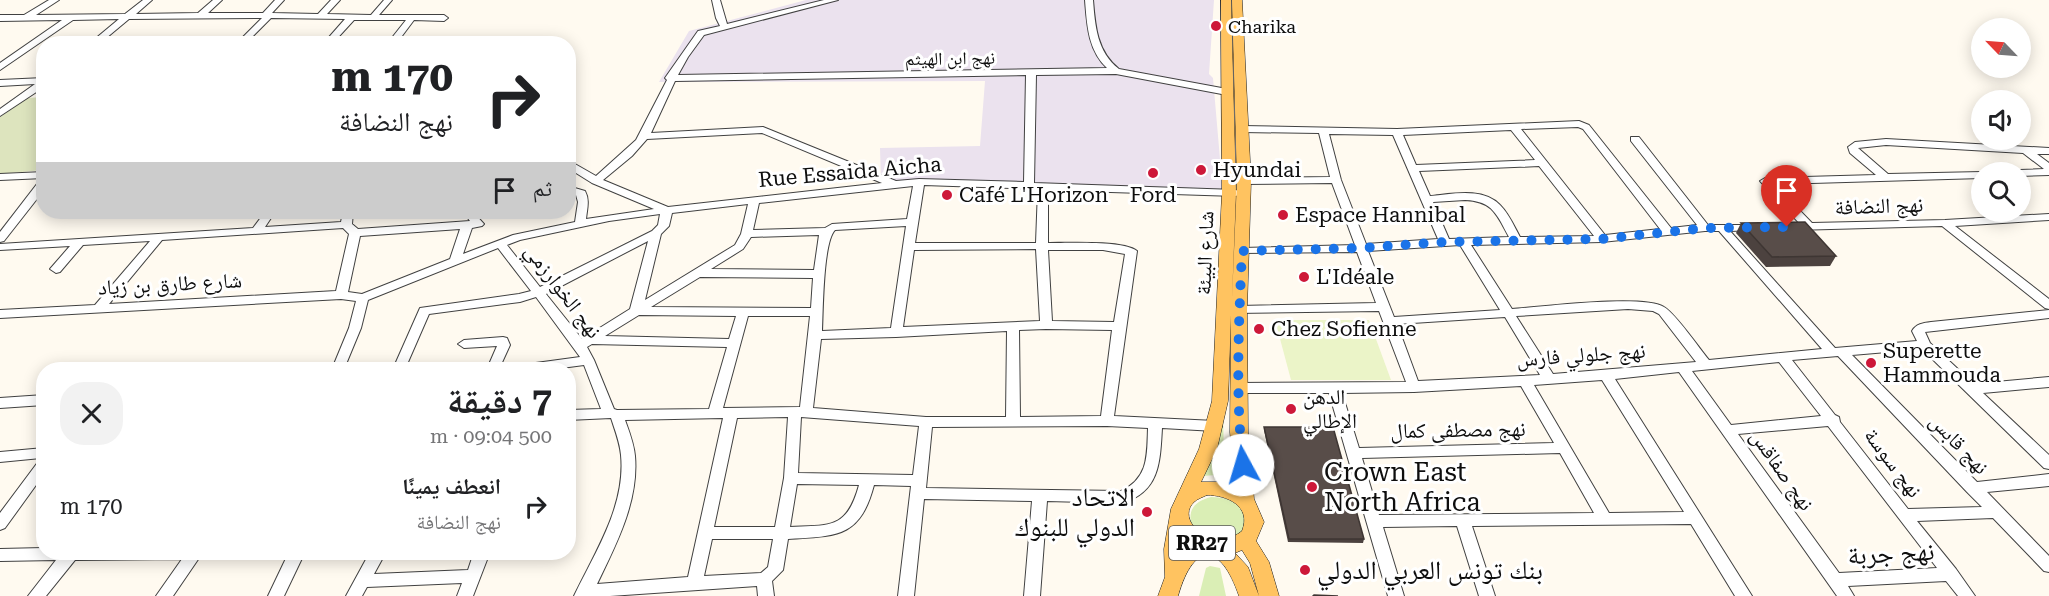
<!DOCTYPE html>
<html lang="ar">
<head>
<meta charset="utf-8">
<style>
	:root { --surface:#fff; --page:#f2f2f2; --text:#202124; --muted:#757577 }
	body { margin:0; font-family:"Roboto Serif","Noto Naskh Arabic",serif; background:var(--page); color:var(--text); direction:rtl; height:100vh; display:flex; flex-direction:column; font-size:22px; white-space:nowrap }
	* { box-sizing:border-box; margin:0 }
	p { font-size:20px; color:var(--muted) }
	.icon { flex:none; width:33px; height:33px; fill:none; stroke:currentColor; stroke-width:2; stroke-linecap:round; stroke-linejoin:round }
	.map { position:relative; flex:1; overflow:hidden; direction:ltr }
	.side { position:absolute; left:36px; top:362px; width:540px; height:198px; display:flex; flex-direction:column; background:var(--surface); border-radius:24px; box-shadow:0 3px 15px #0003; direction:rtl }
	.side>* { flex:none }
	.top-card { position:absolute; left:36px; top:36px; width:540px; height:183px; border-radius:24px; box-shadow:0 3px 15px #0003; direction:rtl; background:#fff; color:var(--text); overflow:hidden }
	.needle { width:39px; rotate:295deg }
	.controls { position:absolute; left:1971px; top:18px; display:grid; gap:12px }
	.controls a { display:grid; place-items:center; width:60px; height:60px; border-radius:50%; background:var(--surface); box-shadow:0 3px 15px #0003; font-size:30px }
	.pin { position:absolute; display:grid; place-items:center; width:51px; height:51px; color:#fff; margin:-62px -26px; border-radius:50% 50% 50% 0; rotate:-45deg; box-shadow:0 0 6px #0007 }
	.pin .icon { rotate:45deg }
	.me { position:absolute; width:66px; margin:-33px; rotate:354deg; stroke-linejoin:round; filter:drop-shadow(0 0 4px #0008) }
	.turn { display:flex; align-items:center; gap:21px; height:126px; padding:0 24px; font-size:27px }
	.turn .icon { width:78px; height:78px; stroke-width:2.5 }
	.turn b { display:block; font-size:42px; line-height:51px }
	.then { display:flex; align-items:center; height:57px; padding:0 24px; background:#0003; gap:12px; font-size:22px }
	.round { display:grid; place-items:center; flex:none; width:63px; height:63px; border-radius:24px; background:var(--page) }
	.headline { display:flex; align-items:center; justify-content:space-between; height:102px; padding:0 24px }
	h1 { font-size:36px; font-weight:700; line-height:45px }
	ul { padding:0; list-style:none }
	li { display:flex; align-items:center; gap:18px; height:84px; padding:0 24px }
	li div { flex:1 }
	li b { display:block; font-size:22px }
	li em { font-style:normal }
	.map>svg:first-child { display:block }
	.industrial { fill:#ebe2ee }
	.green { fill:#daeeb5 }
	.cemetery { fill:#dde4be }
	.pitch { fill:#ebf4c8 }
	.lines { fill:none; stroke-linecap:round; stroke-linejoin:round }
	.minor-casing { stroke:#414141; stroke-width:2 }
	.major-casing { stroke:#1f1f1f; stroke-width:1 }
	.minor { fill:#fff; fill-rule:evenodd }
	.major { fill:#ffc360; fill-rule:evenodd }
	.wall { fill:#4c423f }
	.building { fill:#584d49; stroke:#3e3633; stroke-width:1.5 }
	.route { stroke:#1a73e8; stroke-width:10; stroke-dasharray:0 18 }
	.poi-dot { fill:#cd1839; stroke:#fff; stroke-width:2 }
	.labels { text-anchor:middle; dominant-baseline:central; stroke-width:6; stroke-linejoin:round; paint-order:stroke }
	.far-poi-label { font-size:18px; fill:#0e0e0e; stroke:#fff; text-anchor:start }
	.far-street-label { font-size:18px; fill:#0e0e0e; stroke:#fff }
	.shield { fill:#fff; stroke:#565656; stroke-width:1.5 }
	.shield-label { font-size:20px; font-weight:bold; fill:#0e0e0e }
	.poi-label { font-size:21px; fill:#0e0e0e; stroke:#fff; text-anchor:start }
	.street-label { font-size:21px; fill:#0e0e0e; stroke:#fff }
	.near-poi-label { font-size:26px; fill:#0e0e0e; stroke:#fff; text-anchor:start }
	.near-street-label { font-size:26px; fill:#0e0e0e; stroke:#fff }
</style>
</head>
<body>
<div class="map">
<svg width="2049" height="596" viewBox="0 0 2049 596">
	<rect width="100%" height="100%" fill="#fffaf0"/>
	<path class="industrial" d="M 806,0 L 1214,0 L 1209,74 L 1213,78 L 1223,194 L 881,182 L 880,148 L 980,146 L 985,81 L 659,82 L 689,31 Z"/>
	<g class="green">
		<path d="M 1223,413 L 1224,459 L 1228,478 L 1217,475 L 1202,476 Z"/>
		<path d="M 1211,497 C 1227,497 1239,502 1246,518 L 1243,532 L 1230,541 L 1202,536 L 1191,524 C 1188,508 1196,501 1211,497 Z"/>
		<path d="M 1210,566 L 1220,568 L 1226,596 L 1199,596 L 1206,568 Z"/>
	</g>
	<path class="cemetery" d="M 43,97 L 43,170 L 0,174 L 0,117 L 27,98 Z"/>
	<path class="pitch" d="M 1275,320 L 1369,320 L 1391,380 L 1291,380 Z"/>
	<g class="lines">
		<defs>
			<g id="minor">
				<path d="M 49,0 L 59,0 L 36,15 L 125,14 L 143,0 L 152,0 L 136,14 L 198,13 L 213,0 L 222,0 L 208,13 L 263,13 L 275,0 L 284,0 L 272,13 L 318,14 L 331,0 L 340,0 L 327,14 L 371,15 L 384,0 L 392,0 L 379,15 L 444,15 L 448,18 L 444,21 L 414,20 L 396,44 L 387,44 L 406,20 L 354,20 L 332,44 L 323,44 L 345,19 L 271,18 L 245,44 L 236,44 L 262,18 L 129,19 L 99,44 L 89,44 L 119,19 L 73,20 L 0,70 L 0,63 L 62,20 L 0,21 L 0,15 L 24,15 Z"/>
				<path d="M 712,0 L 720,0 L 727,24 L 824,0 L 838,0 L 704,35 L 688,57 L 678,75 L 1107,68 C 1088,50 1087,25 1085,0 L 1093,0 C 1095,26 1097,52 1119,69 L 1227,89 L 1232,92 L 1227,95 L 1116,74 L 1036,75 L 1034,183 L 1236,190 L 1241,193 L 1236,196 L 1048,190 L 1048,243 C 1066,243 1124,240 1137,251 L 1114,416 L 1215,421 L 1220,422 L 1222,426 L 1220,430 L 1215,431 L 1162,428 C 1160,462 1160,491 1123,503 L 1047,501 L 1040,596 L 1024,596 L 1032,501 L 924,499 L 914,596 L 898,596 L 911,486 L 874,485 C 860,538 837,536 788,539 L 783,570 L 772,581 L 774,596 L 758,596 L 757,586 L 610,596 L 574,596 C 595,552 626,506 621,455 C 620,443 615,430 611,418 L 568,420 L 568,410 L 601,409 L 584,365 L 554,369 L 515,369 L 516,366 L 521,365 L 580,357 L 536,297 L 520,302 L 429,314 L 405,369 L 393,369 L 420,308 L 519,294 L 531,291 L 498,248 L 368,300 L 361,328 L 344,369 L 332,369 L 349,328 L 356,301 L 341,299 L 0,318 L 0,310 L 95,305 L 150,241 L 83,245 L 60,272 L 56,273 L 50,269 L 70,246 L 0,250 L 0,244 L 253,228 L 265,212 L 275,212 L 265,227 L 341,222 L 343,212 L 353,212 L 352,224 L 358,229 L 470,221 L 463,212 L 473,212 L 484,224 L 482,226 L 472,228 L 463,254 L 513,235 L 575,222 L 578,202 L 576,195 L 568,193 L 568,186 L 585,191 C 590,200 587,209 586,219 L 654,209 L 592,183 L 568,168 L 568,160 L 596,176 L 636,140 L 667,80 L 665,78 L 698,31 L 720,26 L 716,18 ZM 1026,75 L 1024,182 L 919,179 L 896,181 L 763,127 L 651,133 L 675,81 ZM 762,133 L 882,183 L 668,207 L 603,180 L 632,156 L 647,139 ZM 924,185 L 1038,189 L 1036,243 L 915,243 ZM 913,186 L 907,219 L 832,224 L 825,228 L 753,230 L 759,203 ZM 748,204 L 741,234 L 735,245 L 645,300 L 661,234 L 669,226 L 672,213 ZM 660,214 L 658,225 L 652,231 L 540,287 L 507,245 L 520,240 L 609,221 ZM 906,226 L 891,328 L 822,331 C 823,311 823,242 835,230 ZM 343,228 L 349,234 L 336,291 L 109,304 L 162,240 ZM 460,229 L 450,259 L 362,294 L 348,292 L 360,236 ZM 819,235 L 814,270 L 711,269 L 743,249 L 751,237 ZM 648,241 L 630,309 L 582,339 L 546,294 ZM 1036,249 L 1040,321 L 903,327 L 914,250 ZM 1048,250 L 1103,250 L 1125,254 L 1114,322 L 1052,321 ZM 700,277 L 813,278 L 811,308 L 651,307 ZM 639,315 L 736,316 L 729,339 L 605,336 ZM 748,316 L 810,316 L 800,407 L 723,408 ZM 1046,329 L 1112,330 L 1101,416 L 1020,417 L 1019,330 ZM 1007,331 L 1006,417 L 926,417 L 813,408 L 821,339 L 896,337 ZM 592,344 L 727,347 L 709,409 L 617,410 L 614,409 L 594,360 L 587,347 ZM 788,417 L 784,478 L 775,527 L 714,527 L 737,418 ZM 801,417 L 919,426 L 913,475 L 798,473 ZM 723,418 L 688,577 L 597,584 C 616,545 639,501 635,456 C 634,444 629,431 625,420 ZM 1107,426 L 1148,428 C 1147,455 1149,478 1121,491 L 926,488 L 932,427 ZM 797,484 L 859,485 C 847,529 831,525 790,527 ZM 712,539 L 773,539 L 768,567 L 761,573 L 704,576 Z"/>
				<path d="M 44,78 L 44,87 L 0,116 L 0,109 L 35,84 L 0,86 L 0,80 Z"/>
				<path d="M 1579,121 L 1589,125 L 1671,228 L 1697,225 L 1631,141 L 1631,137 L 1639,137 L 1708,225 L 1757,225 L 1759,227 L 1753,230 L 1730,231 L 1835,348 L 1917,341 L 1912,331 C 1916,324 1923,323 1931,322 L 2049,310 L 2049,318 L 1925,332 L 1930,343 L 1974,384 L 2049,377 L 2049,387 L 1983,393 L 2049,455 L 2049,469 L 2044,468 L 1922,349 L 1852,355 L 1977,482 L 2049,474 L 2049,486 L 1987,492 L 2049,556 L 2049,572 L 2044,571 L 1993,518 L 1917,521 L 1956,569 L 1975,596 L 1958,596 L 1946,581 L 1848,586 L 1854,596 L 1837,596 L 1679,372 L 1615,379 L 1752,596 L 1735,596 L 1691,524 L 1472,526 L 1495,596 L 1479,596 L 1457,526 L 1383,527 L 1404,596 L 1388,596 L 1329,393 L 1239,393 L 1234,391 L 1232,388 L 1234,385 L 1239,383 L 1406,382 L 1379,311 L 1235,313 L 1233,310 L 1239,306 L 1376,303 L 1357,252 L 1238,253 L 1236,251 L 1242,248 L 1355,245 L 1332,183 L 1244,184 L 1239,181 L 1244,178 L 1330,177 L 1319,133 L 1242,132 L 1237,129 L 1242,126 L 1397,129 ZM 1578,127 L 1583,129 L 1660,229 L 1605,235 L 1521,129 ZM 1511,130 L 1535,160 L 1416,165 L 1403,135 ZM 1329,134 L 1393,135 L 1438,239 L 1366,244 L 1341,180 ZM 1539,166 L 1594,236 L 1520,237 C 1514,226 1509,214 1500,205 C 1483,187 1452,194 1430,196 L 1419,171 ZM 1465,200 C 1493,201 1497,215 1509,237 L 1449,239 L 1433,202 ZM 1705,231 L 1719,231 L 1822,349 L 1709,360 C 1699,348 1676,314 1664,307 C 1643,294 1541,307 1512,309 L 1471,245 L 1602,242 ZM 1460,245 L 1500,310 L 1394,317 L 1368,251 ZM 1628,309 L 1653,311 L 1659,314 L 1696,362 L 1553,374 L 1516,316 ZM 1505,317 L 1540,375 L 1418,381 L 1397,324 ZM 1838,356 L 1967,492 L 1982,507 L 1908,509 L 1840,422 L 1839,417 L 1835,415 L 1792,360 ZM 1779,362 L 1821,416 L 1731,425 L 1692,371 ZM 1602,380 L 1684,512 L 1609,513 L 1534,385 ZM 1521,386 L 1554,443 L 1359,448 L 1342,393 L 1414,392 ZM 1828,426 L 1937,568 L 1839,573 L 1738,434 ZM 1560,453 L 1594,513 L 1379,515 L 1362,458 Z"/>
				<path d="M 1886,139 L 2049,148 L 2049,154 L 2037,154 L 2049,163 L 2049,175 L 2020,176 L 2020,172 L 2015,172 L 2020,170 L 2044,169 L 2023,153 L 1886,145 L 1858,148 L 1888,174 L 1982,172 L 1985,172 L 1982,172 L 1982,178 L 1774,184 L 1812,223 L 1945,220 L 2049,214 L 2049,220 L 1955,226 L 2049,299 L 2049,309 L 2045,308 L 1942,226 L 1794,230 L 1788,227 L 1790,225 L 1800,224 L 1760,181 L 1765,178 L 1876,175 L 1850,153 L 1848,147 L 1855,142 Z"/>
				<path d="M 44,172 L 44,178 L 0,180 L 0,174 Z"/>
				<path d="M 44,179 L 44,190 L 4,241 L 0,242 L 0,232 L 40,180 Z"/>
				<path d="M 503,337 L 507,338 L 510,345 L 499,369 L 487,369 L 497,346 L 464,348 L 458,344 L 464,340 Z"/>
				<path d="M 44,395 L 44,405 L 0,408 L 0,398 Z"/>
				<path d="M 44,448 L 44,474 L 5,528 L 0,530 L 0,513 L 41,458 L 0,462 L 0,452 Z"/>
				<path d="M 44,548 L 44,552 L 213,552 L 210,556 L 199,558 L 173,596 L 156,596 L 182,559 L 75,560 L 46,596 L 28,596 L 56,560 L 0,561 L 0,549 Z"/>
				<path d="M 289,552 L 305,552 L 284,596 L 268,596 Z"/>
				<path d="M 370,552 L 386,552 L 374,574 L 468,570 L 474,552 L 490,552 L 473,596 L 457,596 L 462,583 L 367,587 L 362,596 L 346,596 Z"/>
			</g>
			<path id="major" d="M 1221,0 L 1231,0 L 1236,193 L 1232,299 L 1237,181 L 1232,0 L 1242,0 L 1251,181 L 1247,310 L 1248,432 L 1254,499 L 1264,522 L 1256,541 L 1269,562 L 1279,596 L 1259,596 L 1250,563 L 1242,550 L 1235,553 L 1248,567 L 1259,596 L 1239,596 C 1221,543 1194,540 1178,596 L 1158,596 L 1165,577 L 1164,549 L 1171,509 L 1199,449 L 1212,401 L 1222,193 ZM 1231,315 L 1230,432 L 1235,486 L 1218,482 L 1201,482 L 1217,449 L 1228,401 ZM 1207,495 C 1227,495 1252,506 1242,531 C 1214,554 1174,521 1194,502 C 1197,499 1203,497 1207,495 Z"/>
		</defs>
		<use href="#minor" class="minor-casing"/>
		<use href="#major" class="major-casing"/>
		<use href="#minor" class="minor"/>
		<use href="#major" class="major"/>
	</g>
	<g class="wall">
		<path d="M 1741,223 L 1836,256 L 1830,266 L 1766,267 L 1736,233 Z"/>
		<path d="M 1264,427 L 1364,539 L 1363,543 L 1288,542 L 1264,430 Z"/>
	</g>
	<g class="building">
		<path d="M 1805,222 L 1836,256 L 1772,257 L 1741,223 Z"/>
		<path d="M 1264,427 L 1333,427 L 1364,539 L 1289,539 Z"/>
		<path d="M 1314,595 L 1338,596 L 1313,596 Z"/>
	</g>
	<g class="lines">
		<path class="route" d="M 1243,465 C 1235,394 1239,322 1242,251 L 1361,248 L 1445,242 L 1602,239 L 1706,228 L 1787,227"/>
	</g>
	<g class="poi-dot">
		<circle cx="1216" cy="26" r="6"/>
		<circle cx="1201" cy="170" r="6"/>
		<circle cx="1153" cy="173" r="6"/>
		<circle cx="947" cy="195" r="6"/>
		<circle cx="1283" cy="215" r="6"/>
		<circle cx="1304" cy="277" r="6"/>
		<circle cx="1259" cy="329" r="6"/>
		<circle cx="1871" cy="363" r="6"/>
		<circle cx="1291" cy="409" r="6"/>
		<circle cx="1312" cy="487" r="6"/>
		<circle cx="1147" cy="512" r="6"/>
		<circle cx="1305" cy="570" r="6"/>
	</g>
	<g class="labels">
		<g class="far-poi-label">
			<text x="1228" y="26">Charika</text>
		</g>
		<g class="far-street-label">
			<text transform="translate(950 58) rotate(-1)">نهج ابن الهيثم</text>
		</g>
		<rect class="shield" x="1169" y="526" width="66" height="34" rx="4.5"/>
		<g class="shield-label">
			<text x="1202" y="543">RR27</text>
		</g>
		<g class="poi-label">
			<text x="1213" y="170">Hyundai</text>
			<text x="959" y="195">Café L'Horizon</text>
			<text x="1153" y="195" text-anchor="middle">Ford</text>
			<text x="1295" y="215">Espace Hannibal</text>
			<text x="1316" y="277">L'Idéale</text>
			<text x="1271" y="329">Chez Sofienne</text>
			<text x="1883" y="351">Superette<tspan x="1883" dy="24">Hammouda</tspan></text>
			<text x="1303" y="397">الدهن<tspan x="1303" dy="24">الإطالي</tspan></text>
		</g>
		<g class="street-label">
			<text transform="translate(850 172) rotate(-5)">Rue Essaida Aicha</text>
			<text transform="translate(1879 206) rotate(-2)">نهج النضافة</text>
			<text transform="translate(1205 253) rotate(-88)">شارع البيئة</text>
			<text transform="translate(170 284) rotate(-3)">شارع طارق بن زياد</text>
			<text transform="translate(563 291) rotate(53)">نهج الخوارزمي</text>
			<text transform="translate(1581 355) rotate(-4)">نهج جلولي فارس</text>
			<text transform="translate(1458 430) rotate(-1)">نهج مصطفى كمال</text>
			<text transform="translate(1959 444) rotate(46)">نهج قابس</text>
			<text transform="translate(1893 463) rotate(53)">نهج سوسة</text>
			<text transform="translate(1782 470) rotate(55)">نهج صفاقس</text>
		</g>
		<g class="near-poi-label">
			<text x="1324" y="472">Crown East<tspan x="1324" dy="30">North Africa</tspan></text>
			<text x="1135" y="497" text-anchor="end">الاتحاد<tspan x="1135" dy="30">الدولي للبنوك</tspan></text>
			<text x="1317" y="570">بنك تونس العربي الدولي</text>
		</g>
		<g class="near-street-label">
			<text transform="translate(1891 553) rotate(-3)">نهج جربة</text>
		</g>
	</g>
</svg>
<div class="controls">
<a><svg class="needle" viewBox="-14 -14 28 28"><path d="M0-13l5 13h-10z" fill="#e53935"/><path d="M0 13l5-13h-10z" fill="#757577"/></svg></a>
<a><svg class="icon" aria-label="sound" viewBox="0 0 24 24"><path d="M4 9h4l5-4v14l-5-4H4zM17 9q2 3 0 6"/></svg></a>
<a><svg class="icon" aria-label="search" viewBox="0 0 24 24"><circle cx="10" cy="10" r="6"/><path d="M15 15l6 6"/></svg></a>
</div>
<div class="pin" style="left:1787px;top:227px;background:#d93025"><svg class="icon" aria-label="arrive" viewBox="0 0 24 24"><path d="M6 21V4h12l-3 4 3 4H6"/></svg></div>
<svg class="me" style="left:1243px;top:465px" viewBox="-20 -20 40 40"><circle r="19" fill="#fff"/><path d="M0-13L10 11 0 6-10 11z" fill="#1a73e8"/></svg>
<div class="top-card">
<div class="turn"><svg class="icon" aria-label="right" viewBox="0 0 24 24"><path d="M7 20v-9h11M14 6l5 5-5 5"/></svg><div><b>170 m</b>نهج النضافة</div></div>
<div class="then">ثم<svg class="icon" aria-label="arrive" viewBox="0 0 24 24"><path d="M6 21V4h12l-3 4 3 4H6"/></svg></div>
</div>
<section class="side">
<div class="headline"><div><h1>7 دقيقة</h1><p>500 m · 09:04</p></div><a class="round"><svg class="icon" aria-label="close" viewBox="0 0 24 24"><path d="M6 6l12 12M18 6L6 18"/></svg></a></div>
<ul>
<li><svg class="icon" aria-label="right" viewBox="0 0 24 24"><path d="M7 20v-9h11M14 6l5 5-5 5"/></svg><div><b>انعطف يمينًا</b><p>نهج النضافة</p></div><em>170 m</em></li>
</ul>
</section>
</div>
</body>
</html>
